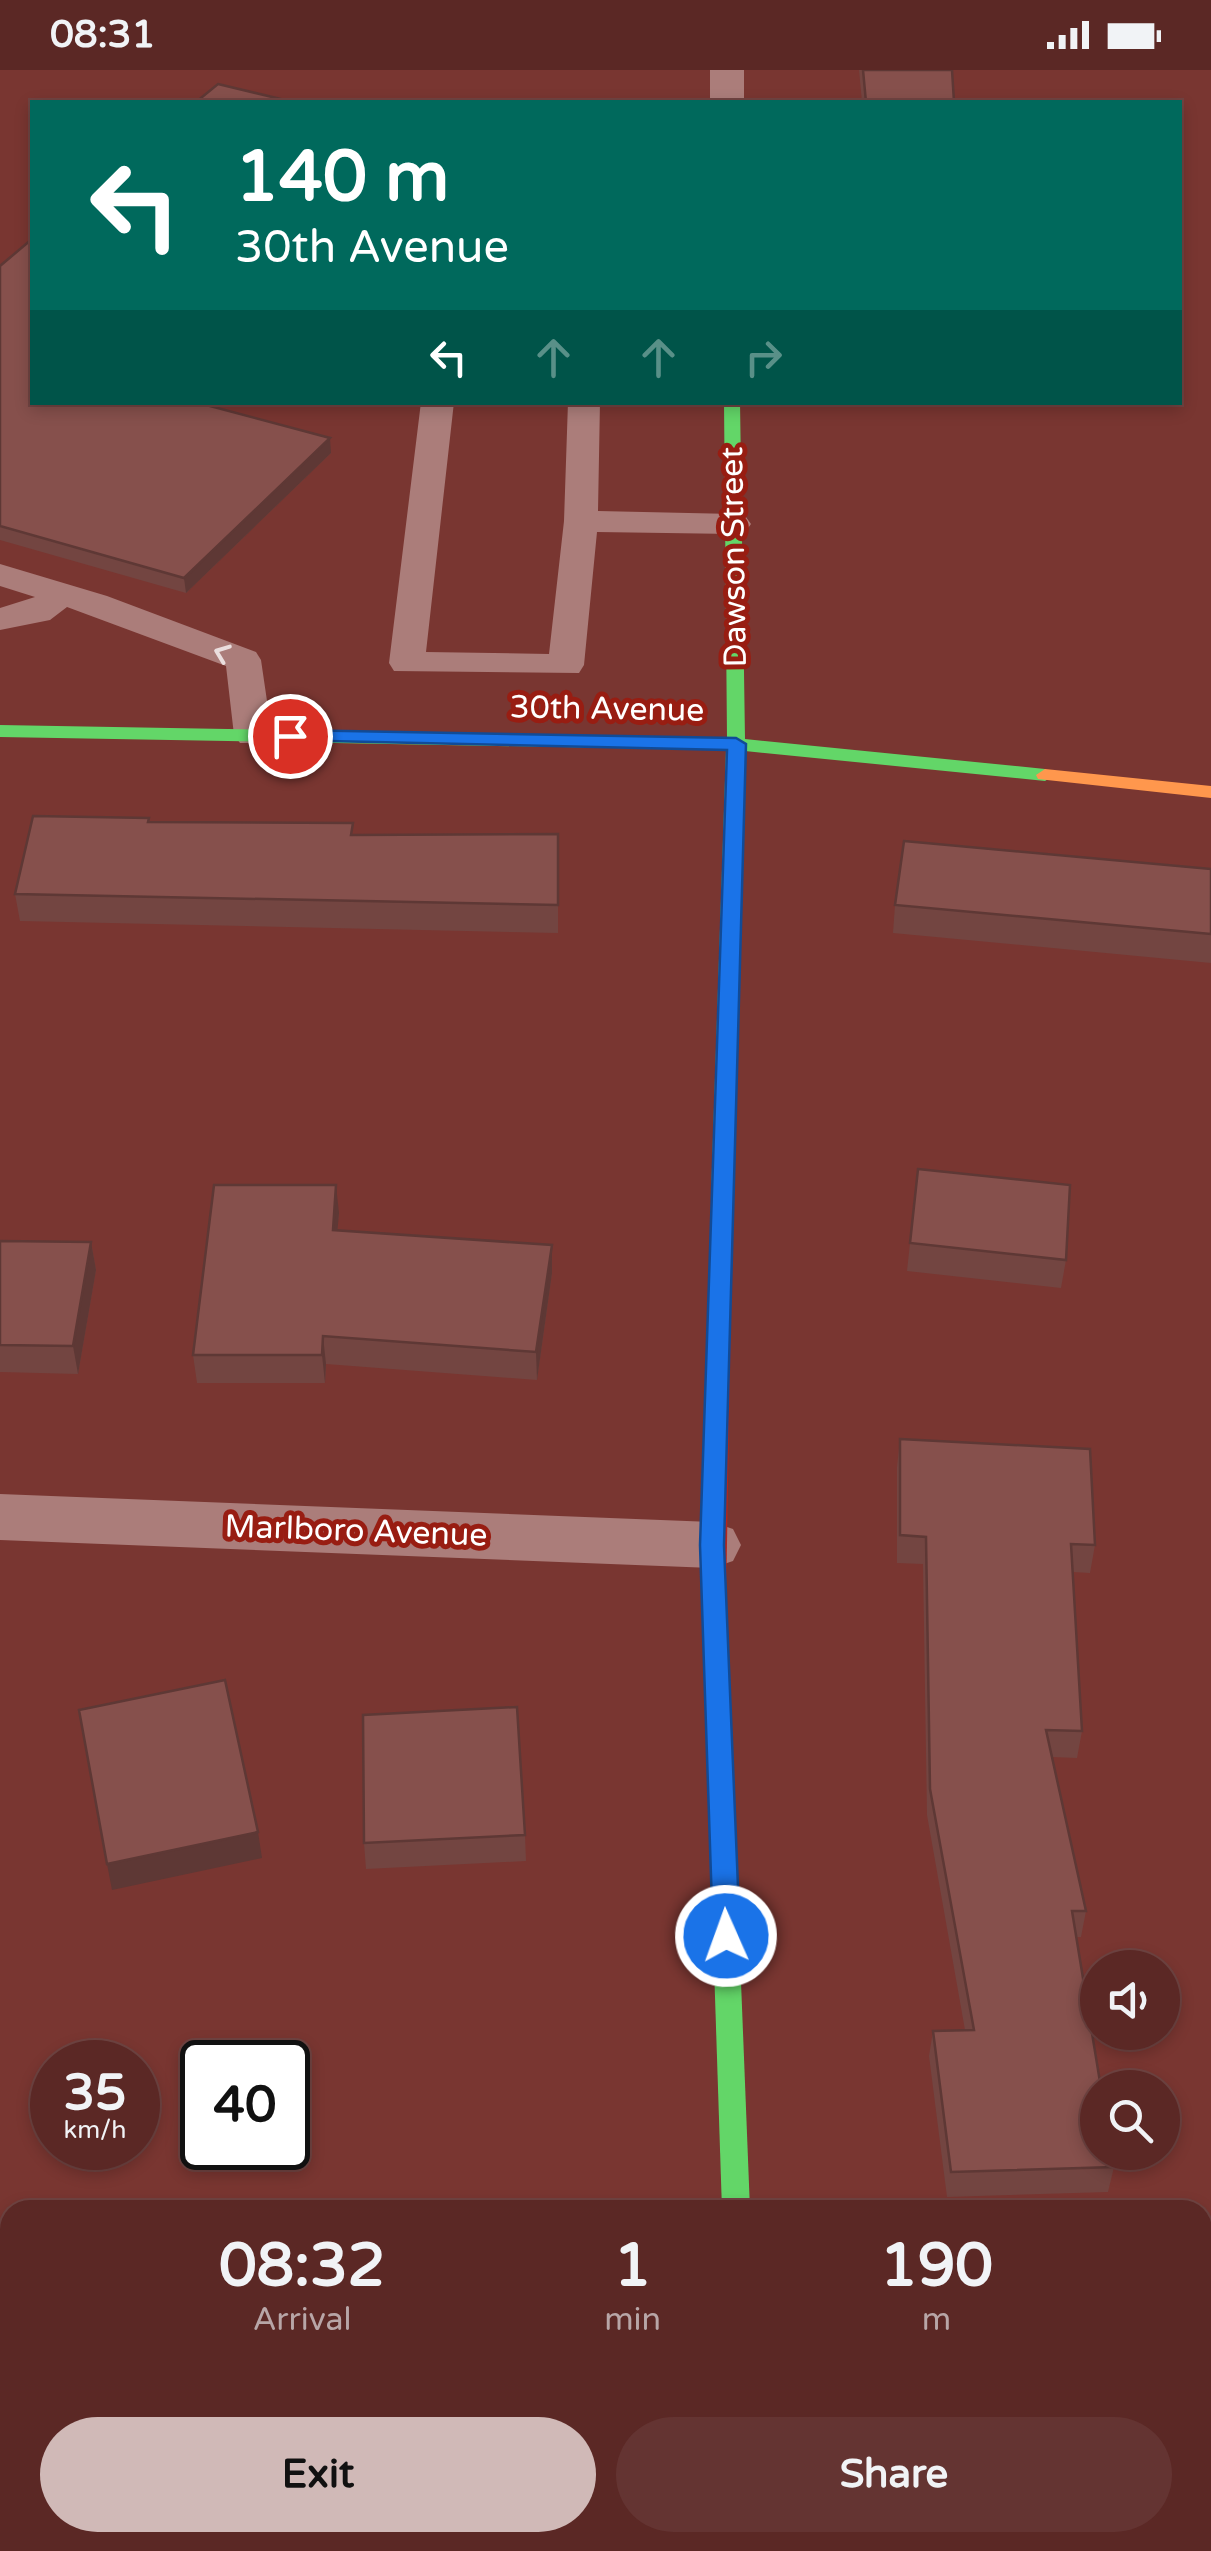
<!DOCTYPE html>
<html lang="en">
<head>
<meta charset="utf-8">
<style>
	:root { --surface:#5b2825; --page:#643432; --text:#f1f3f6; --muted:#b8a6a7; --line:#704442; --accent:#d0b9b7 }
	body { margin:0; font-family:"Varela Round",sans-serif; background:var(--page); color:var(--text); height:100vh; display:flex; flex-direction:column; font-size:38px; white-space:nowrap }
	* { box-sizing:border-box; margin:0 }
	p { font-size:32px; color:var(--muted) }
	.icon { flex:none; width:55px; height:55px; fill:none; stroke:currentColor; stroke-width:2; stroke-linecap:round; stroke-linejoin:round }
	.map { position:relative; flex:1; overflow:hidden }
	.drawer { position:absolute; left:0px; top:2130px; width:1212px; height:352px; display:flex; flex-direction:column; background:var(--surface); border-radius:30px 30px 0 0; box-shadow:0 5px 15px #0003,0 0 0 2px var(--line) }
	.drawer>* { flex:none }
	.guide { position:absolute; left:30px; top:30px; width:1152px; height:305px; border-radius:0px; box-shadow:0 5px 15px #0003,0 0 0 2px var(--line); background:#00695c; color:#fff; overflow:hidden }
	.fabs { position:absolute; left:1080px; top:1880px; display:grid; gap:20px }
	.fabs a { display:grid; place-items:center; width:100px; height:100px; border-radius:50%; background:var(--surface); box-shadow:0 5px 15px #0003,0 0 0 2px var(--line); font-size:50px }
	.speed { position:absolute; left:30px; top:1970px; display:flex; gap:20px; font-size:50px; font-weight:700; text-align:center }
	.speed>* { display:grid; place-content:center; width:130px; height:130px; border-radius:50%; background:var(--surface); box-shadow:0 5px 15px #0003,0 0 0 2px var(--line); line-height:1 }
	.speed small { font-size:25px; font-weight:400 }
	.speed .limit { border:5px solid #111; border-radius:15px; background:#fff; color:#111 }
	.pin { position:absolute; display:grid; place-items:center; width:85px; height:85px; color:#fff; margin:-42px; border:5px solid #fff; border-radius:50%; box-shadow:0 2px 10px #0007 }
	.me { position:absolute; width:110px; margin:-55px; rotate:358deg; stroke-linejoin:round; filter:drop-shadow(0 0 8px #0008) }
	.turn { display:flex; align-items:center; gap:35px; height:210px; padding:0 40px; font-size:45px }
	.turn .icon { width:130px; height:130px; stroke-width:2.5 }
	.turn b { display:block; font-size:70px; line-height:85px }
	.lanes { display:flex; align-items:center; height:95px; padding:0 40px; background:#0003; justify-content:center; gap:50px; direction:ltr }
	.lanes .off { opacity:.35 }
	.eta { display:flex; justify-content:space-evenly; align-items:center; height:170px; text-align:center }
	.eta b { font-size:60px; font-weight:700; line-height:70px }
	.action { display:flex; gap:20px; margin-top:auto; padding:20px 40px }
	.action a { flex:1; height:115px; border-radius:60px; background:var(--accent); color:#111; font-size:40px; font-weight:700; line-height:115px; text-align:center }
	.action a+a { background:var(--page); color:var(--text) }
	.status { display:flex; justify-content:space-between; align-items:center; height:70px; padding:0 50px; background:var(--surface); direction:ltr }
	.status svg { height:28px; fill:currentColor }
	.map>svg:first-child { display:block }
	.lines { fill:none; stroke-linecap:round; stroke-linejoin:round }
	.lane { fill:#ab7d7a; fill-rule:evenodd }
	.street { fill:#ab7d7a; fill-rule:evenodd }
	.fast { fill:#63d668; fill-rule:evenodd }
	.slow { fill:#ff974d; fill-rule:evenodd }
	.jam { fill:#b3261e; fill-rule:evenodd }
	.wall { fill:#734541 }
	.shaded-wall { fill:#5e3835 }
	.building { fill:#86504c; stroke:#5e3835; stroke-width:2.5 }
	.oneway { stroke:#eadede }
	.route { fill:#1a73e8; stroke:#114b97; stroke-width:2.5 }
	.labels { text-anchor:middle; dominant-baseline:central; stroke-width:10; stroke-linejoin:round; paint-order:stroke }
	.street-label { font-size:32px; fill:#fff; stroke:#981d12 }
</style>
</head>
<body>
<div class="status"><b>08:31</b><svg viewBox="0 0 49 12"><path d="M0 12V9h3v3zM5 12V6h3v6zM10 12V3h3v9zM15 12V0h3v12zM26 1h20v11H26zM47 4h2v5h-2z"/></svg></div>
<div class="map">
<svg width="1211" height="2481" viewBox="0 0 1211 2481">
	<rect width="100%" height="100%" fill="#793631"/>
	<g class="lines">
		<g class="lane">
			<path d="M 421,332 L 454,332 L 426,582 L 549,584 L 564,451 L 568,332 L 600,332 L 598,441 L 734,444 L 746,447 L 751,454 L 746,461 L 734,464 L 597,462 L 584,595 L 579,603 L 394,601 L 389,593 Z"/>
			<path d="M 0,494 L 107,526 L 256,582 L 261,590 L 272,665 L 266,673 L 240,673 L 234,665 L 226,596 L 67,537 L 50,550 L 0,560 L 0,538 L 35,527 L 0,516 Z"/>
		</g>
		<g class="street">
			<rect x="710" y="0" width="34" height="32"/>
			<path d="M 0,1424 L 712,1452 L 733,1459 L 741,1475 L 733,1491 L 712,1498 L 0,1470 Z"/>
			<path d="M 1202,2288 L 1211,2290 L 1211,2360 L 1202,2358 Z"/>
			<path d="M 676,2472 L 751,2472 L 751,2481 L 675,2481 Z"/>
		</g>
		<g class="fast">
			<path d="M 724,332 L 740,332 L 745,669 L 1045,699 L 1054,705 L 1045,711 L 745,681 L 733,1127 L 722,1135 L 711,1127 L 726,680 L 0,667 L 0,655 L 727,668 Z"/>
			<path d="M 714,1521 L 723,1524 L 726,1531 L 750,2140 L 722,2140 L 702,1531 L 705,1524 Z"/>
		</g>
		<path class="slow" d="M 1045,699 L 1211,716 L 1211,728 L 1038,709 L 1036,705 Z"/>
		<path class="jam" d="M 722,1119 L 733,1127 L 726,1531 L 723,1538 L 714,1541 L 705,1538 L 702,1531 L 711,1127 Z"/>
	</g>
	<g class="wall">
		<path d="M 859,0 L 952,0 L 954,32 L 862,32 Z"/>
		<path d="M 0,196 L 32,332 L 331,383 L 186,523 L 0,470 Z"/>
		<path d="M 149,752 L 354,765 L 558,764 L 558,863 L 20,851 L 15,824 Z"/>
		<path d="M 1211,799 L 1211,893 L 893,863 L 895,835 Z"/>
		<path d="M 918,1099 L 1066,1190 L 1061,1218 L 907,1201 Z"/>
		<path d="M 339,1143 L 337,1160 L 552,1175 L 552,1203 L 537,1310 L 326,1294 L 325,1313 L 197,1313 L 193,1285 Z"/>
		<path d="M 0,1171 L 91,1172 L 96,1200 L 78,1304 L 0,1302 Z"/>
		<path d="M 900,1369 L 1095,1475 L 1090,1503 L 1073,1502 L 1082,1661 L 1077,1688 L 1052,1687 L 1086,1841 L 1081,1867 L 1076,1867 L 1114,2097 L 1108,2122 L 947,2127 L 929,1986 L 933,1961 L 965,1960 L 927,1745 L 923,1494 L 897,1493 L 897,1397 Z"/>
		<path d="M 525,1765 L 526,1791 L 366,1799 L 364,1773 Z"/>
	</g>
	<g class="shaded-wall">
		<path d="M 330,368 L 331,383 L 186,523 L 184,508 Z"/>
		<path d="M 336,1115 L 339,1143 L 335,1188 L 333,1160 Z"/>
		<path d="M 91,1172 L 96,1200 L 78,1304 L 73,1276 Z"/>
		<path d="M 552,1175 L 552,1203 L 537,1310 L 536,1282 Z"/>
		<path d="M 323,1266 L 326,1294 L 325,1313 L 322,1285 Z"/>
		<path d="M 258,1762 L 262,1788 L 112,1820 L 107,1794 Z"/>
		<path d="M 124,2472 L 134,2472 L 133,2481 L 122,2481 Z"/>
	</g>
	<g class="building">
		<path d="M 863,0 L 952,0 L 954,32 L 866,32 Z"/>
		<path d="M 218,14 L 293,32 L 196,32 Z"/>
		<path d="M 32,169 L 32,332 L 195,332 L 330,368 L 184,508 L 0,456 L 0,196 Z"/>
		<path d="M 33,746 L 149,748 L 148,752 L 353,753 L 351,765 L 558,764 L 558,835 L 15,824 Z"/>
		<path d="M 904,771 L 1211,799 L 1211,864 L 895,835 Z"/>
		<path d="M 918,1099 L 1070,1115 L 1066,1190 L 910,1173 Z"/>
		<path d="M 214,1115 L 336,1115 L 333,1160 L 552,1175 L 536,1282 L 323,1266 L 322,1285 L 193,1285 Z"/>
		<path d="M 0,1171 L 91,1172 L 73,1276 L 0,1275 Z"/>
		<path d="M 900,1369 L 1090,1379 L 1095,1475 L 1071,1474 L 1082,1661 L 1046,1660 L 1086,1841 L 1072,1841 L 1101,2018 L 1098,2018 L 1098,2082 L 1112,2082 L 1114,2097 L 951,2102 L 933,1961 L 974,1960 L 930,1719 L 926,1467 L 900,1465 Z"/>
		<path d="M 225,1610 L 258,1762 L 107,1794 L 79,1640 Z"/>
		<path d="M 517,1637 L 525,1765 L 364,1773 L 363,1645 Z"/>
		<path d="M 0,2267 L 10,2267 L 10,2472 L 124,2472 L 122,2481 L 0,2481 Z"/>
		<path d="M 1202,2459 L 1211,2460 L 1211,2481 L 937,2481 L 937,2472 L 1202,2472 Z"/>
		<rect x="262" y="2472" width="197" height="9"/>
	</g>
	<defs><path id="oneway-chevron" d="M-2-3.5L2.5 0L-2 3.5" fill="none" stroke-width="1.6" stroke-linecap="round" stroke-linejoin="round" transform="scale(2.5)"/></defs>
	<use class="oneway" href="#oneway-chevron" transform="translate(222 583) rotate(-159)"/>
	<path class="route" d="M 290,660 L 736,668 L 746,674 L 724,1475 L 740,1866 L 736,1875 L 717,1875 L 713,1866 L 700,1475 L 727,680 L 283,670 L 281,666 Z"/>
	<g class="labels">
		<g class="street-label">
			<text transform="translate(734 487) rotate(-91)">Dawson Street</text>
			<text transform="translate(607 639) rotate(1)">30th Avenue</text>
			<text transform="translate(356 1461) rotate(2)">Marlboro Avenue</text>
		</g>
	</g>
</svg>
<div class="fabs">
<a><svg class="icon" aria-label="sound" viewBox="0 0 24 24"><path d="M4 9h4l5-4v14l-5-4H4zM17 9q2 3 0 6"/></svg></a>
<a><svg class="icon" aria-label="search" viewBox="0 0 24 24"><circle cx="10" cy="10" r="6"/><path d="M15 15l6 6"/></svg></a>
</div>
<div class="speed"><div>35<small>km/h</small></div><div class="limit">40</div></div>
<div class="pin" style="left:290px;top:666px;background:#d93025"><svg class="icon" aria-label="arrive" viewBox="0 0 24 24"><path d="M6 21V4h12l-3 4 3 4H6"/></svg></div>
<svg class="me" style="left:726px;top:1866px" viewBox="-20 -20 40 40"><circle r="17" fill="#1a73e8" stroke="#fff" stroke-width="3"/><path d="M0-11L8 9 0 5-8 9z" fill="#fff"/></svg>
<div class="guide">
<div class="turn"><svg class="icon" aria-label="left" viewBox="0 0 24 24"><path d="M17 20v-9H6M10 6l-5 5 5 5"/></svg><div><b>140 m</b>30th Avenue</div></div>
<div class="lanes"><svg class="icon" aria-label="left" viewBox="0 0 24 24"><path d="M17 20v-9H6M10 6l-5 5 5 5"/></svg><svg class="icon off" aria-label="ahead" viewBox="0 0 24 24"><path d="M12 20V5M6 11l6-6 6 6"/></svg><svg class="icon off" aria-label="ahead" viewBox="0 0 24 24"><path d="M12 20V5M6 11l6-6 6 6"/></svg><svg class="icon off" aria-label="right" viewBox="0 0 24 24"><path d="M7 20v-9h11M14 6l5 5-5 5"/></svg></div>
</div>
<section class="drawer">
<div class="eta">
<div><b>08:32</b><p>Arrival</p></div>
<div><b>1</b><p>min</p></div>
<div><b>190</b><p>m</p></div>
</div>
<div class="action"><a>Exit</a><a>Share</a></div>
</section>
</div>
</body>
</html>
